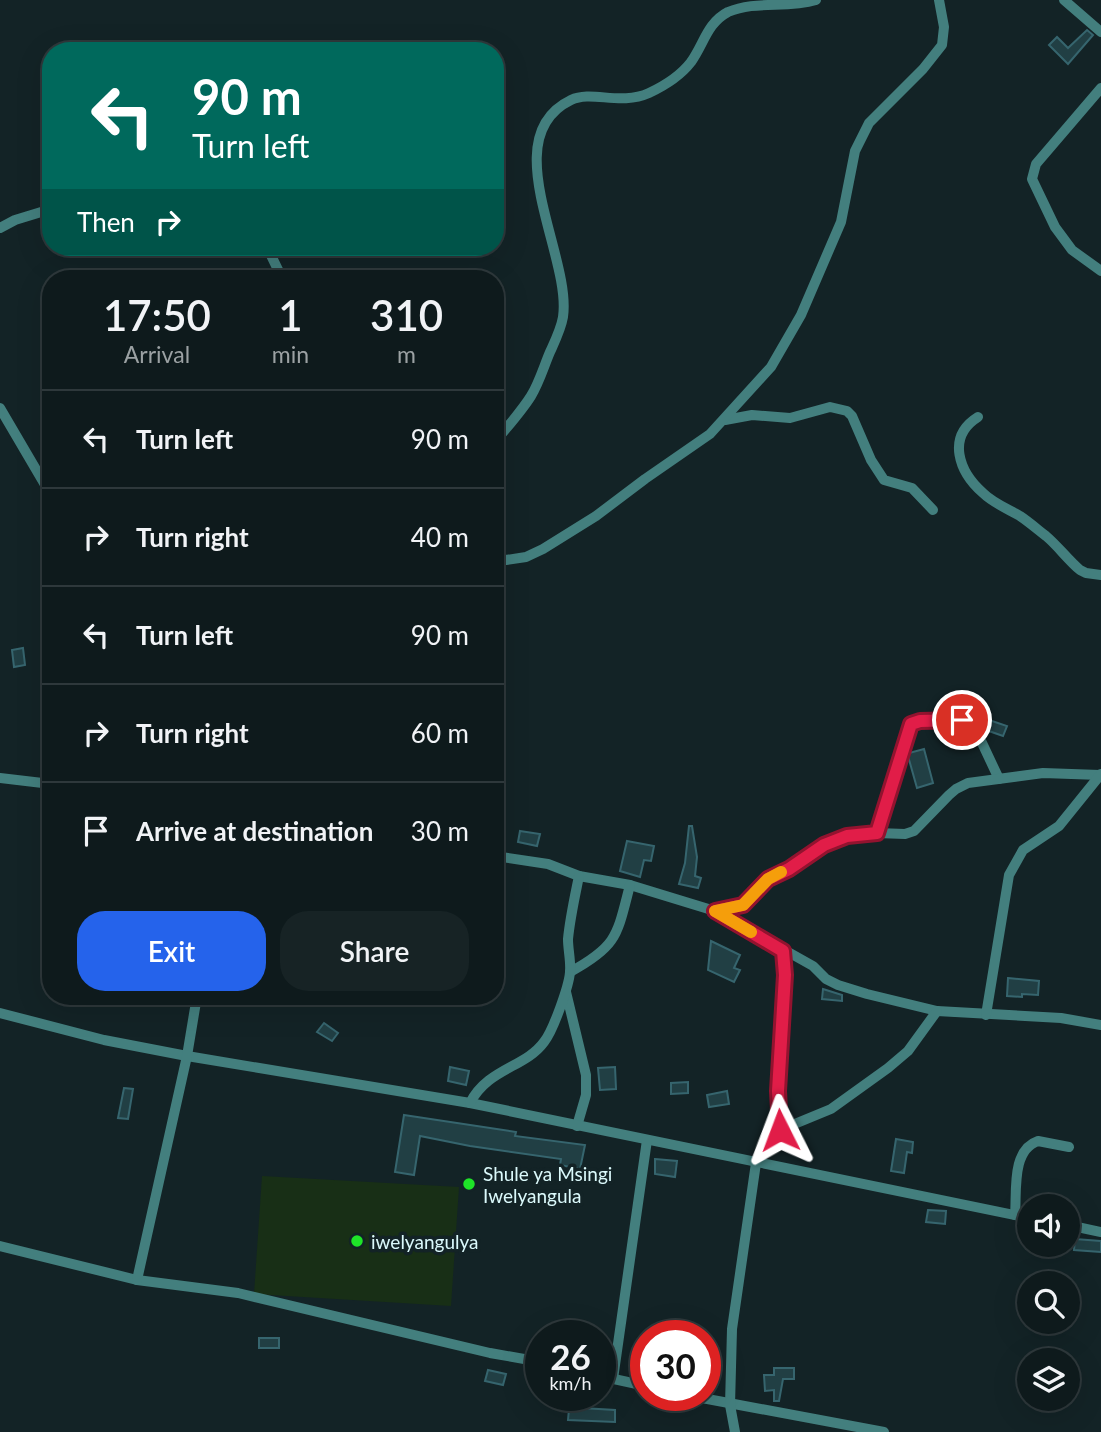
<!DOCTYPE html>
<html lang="en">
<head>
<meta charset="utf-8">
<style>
	:root { --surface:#0e1a1c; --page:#172325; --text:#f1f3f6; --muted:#9ba1a3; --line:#2e383b; --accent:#2563eb }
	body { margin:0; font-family:Lato,sans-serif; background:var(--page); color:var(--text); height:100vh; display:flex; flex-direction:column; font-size:26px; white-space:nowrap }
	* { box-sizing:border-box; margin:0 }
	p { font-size:23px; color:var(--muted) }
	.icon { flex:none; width:38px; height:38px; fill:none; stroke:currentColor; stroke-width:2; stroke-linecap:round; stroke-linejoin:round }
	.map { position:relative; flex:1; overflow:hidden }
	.drawer { position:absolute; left:42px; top:270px; width:462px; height:735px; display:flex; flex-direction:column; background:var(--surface); border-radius:28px; box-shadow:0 7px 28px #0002,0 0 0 2px var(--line) }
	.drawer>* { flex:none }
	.hud { position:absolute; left:42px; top:42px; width:462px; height:214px; border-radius:28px; box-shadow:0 7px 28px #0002,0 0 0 2px var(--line); background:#00695c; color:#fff; overflow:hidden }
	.buttons { position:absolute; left:1017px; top:1194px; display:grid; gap:14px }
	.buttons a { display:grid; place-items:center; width:63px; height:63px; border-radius:50%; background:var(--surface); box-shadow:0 7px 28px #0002,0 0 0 2px var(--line); font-size:35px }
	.speed { position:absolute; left:525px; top:1320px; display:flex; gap:14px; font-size:35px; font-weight:700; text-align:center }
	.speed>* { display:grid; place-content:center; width:91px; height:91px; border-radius:50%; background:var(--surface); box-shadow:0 7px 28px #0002,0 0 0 2px var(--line); line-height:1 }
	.speed small { font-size:18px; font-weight:400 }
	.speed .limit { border:10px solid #d22; background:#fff; color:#111 }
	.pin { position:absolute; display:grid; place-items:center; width:60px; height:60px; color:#fff; margin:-30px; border:4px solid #fff; border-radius:50%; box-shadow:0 2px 7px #0007 }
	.me { position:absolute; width:77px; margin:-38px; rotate:357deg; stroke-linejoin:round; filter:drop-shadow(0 0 5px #0008) }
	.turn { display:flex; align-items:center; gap:24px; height:147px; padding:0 35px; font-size:32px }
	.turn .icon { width:91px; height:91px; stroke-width:2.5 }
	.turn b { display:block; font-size:49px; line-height:60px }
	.then { display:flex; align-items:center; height:66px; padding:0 35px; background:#0003; gap:14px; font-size:26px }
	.eta { display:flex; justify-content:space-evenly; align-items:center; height:119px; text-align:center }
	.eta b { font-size:42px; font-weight:600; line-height:49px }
	.cta { display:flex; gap:14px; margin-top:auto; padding:14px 35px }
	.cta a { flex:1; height:80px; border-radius:28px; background:var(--accent); color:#fff; font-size:28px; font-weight:600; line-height:80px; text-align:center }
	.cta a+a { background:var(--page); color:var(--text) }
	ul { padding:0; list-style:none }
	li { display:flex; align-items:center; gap:21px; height:98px; padding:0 35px; border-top:2px solid var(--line) }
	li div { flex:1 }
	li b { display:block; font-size:26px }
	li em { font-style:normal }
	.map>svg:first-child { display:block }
	.green { fill:#182f16 }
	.building { fill:#213f44; stroke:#36656e; stroke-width:2 }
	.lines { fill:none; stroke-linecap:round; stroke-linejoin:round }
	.minor { stroke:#437f7e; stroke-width:10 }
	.route-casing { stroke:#92132f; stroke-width:18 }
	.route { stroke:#e11d48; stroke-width:12 }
	.slow { stroke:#f59e0b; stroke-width:12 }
	.poi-dot { fill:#1ee428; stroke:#132326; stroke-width:2.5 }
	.labels { text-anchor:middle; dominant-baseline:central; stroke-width:7; stroke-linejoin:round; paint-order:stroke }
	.poi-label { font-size:19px; fill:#dbf9fb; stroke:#132326; text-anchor:start }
</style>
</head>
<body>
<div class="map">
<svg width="1101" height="1432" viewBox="0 0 1101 1432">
	<rect width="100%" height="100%" fill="#132326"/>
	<path class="green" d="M 262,1176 L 459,1187 L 451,1306 L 254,1294 Z"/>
	<g class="building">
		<path d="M 1087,30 L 1093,35 L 1068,64 L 1049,45 L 1057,37 L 1068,48 Z"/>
		<path d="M 23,648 L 25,665 L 14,667 L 12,650 Z"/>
		<path d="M 989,720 L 1007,726 L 1003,736 L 986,730 Z"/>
		<path d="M 924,749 L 933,783 L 917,788 L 908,756 L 909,753 Z"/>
		<path d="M 689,826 L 692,826 L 697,857 L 695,876 L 701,878 L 698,888 L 679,884 L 685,863 Z"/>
		<path d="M 520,831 L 540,834 L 537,846 L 518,842 Z"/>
		<path d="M 627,841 L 654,846 L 651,861 L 644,860 L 640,877 L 620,871 Z"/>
		<path d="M 711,941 L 740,955 L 734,968 L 740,970 L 734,982 L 708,970 Z"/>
		<path d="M 1008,978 L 1039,981 L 1038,995 L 1022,994 L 1022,997 L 1007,996 Z"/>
		<path d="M 823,989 L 842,995 L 842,1001 L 822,999 Z"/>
		<path d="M 324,1023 L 338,1033 L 332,1041 L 317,1032 Z"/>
		<path d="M 450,1067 L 469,1071 L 466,1085 L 448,1081 Z"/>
		<path d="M 615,1067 L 616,1089 L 600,1090 L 598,1068 Z"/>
		<path d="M 688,1082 L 688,1093 L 671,1094 L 671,1083 Z"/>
		<path d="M 124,1088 L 133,1089 L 128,1119 L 118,1118 Z"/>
		<path d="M 727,1091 L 729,1104 L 709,1107 L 707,1095 Z"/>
		<path d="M 404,1115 L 516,1132 L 515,1136 L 585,1145 L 580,1169 L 560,1165 L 561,1159 L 470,1146 L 420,1136 L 414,1175 L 395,1172 Z"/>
		<path d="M 896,1139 L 913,1142 L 912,1153 L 907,1152 L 904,1173 L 891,1171 Z"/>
		<path d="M 655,1159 L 677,1161 L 675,1177 L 655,1174 Z"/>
		<path d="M 928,1210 L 946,1211 L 945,1224 L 926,1222 Z"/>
		<path d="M 1075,1239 L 1101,1241 L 1101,1252 L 1074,1250 Z"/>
		<rect x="259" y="1338" width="20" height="10"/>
		<path d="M 774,1368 L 794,1368 L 794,1379 L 783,1379 L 779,1401 L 774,1401 L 774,1390 L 765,1391 L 764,1375 L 774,1375 Z"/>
		<path d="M 488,1370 L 506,1374 L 503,1385 L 485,1381 Z"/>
		<path d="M 570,1398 L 582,1399 L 582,1408 L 615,1410 L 615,1422 L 568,1420 Z"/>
	</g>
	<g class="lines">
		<g class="minor">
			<path d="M 1064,0 L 1101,32"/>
			<path d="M 1101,88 L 1036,164 L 1032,179 L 1055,227 L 1072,250 L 1101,271"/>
			<path d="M 0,228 L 15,220 L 51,209"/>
			<path d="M 267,247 L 282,278"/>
			<path d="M 0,408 L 51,495"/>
			<path d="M 978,417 C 946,437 959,472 983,493 C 993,503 1008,509 1020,516 C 1029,522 1037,529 1046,536 C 1058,546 1068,560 1080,570 L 1086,573 L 1101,575"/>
			<path d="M 725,420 L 752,415 L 790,418 L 830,407 L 847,411 L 852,416 L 871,460 L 884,480 L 912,488 L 933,510"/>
			<path d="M 495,442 C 507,427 521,412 531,396 C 539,383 544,366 550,352 C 555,341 561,329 563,317 C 572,256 494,137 571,100 C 592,90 620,106 649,93 C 664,86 681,75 691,62 C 704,44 707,23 728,12 C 756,0 786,9 816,0"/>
			<path d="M 495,558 L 506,560 L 526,557 L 543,549 L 596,516 L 645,479 L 710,434 L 771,367 L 801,315 L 841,222 L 855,151 L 869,123 L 923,69 L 942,45 L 944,27 L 939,0"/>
			<path d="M 0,778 L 51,784"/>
			<path d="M 877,833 L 907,732 L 913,723 L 924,720 L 969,722 L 975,728 L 999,779"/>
			<path d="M 495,856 L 548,864 L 579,876 L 630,885 L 715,911 L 813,966 L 826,979 L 838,985 L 867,994 L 937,1011 L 1061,1018 L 1101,1025"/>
			<path d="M 715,911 L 742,905 L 767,879 L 789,869 L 824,845 L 847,836 L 877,833 L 905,834 L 914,831 L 949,795 L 956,789 L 968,783 L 1043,773 L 1100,775"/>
			<path d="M 570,972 C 618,946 617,935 630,885"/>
			<path d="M 566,992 L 586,1075 L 586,1095 L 577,1126"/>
			<path d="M 0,1013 L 104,1040 L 187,1056 L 470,1103 L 1029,1218"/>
			<path d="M 986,1015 L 1009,875 L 1023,850 L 1059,826 L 1101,774"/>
			<path d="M 470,1103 C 488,1068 525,1068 544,1042 C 553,1031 569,986 570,972 C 571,961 568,950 568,939 C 570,918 575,896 579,876"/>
			<path d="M 780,1130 L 778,1091 L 785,975 L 783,951"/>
			<path d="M 1015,1215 C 1017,1192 1011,1150 1038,1141 L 1069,1147"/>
			<path d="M 1068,1225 L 1101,1232"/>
			<path d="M 0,1246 L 137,1280 L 238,1293 L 490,1353 L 541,1362"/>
			<path d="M 137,1280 L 187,1056 L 197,996"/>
			<path d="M 600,1376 L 646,1386"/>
			<path d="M 613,1379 L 647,1140"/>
			<path d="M 686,1395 L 884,1432"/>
			<path d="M 735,1432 L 730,1405 L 732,1329 L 756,1163 L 772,1138 L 780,1130 L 831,1109 L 888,1068 L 908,1051 L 937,1011"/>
		</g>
	</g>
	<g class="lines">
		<defs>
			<path id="route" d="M 780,1130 L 778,1091 L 785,975 L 783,951 L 715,911 L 743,905 L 768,879 L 789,869 L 824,845 L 847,836 L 877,833 L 911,724 L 920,721 L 962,720"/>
		</defs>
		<use href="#route" class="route-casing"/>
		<use href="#route" class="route"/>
		<path class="slow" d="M 751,932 L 715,911 L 743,905 L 768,879 L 781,872"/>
	</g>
	<g class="poi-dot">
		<circle cx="469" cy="1184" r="7"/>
		<circle cx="357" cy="1241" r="7"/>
	</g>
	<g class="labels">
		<g class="poi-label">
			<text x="483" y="1173">Shule ya Msingi<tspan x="483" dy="22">Iwelyangula</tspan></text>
			<text x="371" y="1241">iwelyangulya</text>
		</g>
	</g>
</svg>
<div class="buttons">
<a><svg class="icon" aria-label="sound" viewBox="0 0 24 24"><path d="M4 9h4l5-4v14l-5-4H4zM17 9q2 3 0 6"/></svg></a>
<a><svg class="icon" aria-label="search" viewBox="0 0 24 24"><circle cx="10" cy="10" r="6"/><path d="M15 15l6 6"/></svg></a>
<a><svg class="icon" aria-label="layers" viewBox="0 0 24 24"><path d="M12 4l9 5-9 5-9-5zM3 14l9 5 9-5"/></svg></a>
</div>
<div class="speed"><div>26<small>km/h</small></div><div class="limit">30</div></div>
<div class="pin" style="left:962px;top:720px;background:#d93025"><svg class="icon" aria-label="arrive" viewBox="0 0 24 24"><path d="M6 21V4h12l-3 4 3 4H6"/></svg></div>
<svg class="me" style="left:780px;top:1130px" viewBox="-20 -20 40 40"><path d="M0-17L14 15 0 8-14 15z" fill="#e11d48" stroke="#fff" stroke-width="4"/></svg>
<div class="hud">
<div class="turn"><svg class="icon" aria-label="left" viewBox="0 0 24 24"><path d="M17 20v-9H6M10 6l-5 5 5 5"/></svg><div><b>90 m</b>Turn left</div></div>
<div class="then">Then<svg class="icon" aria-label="right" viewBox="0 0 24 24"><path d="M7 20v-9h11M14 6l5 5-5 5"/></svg></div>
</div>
<section class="drawer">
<div class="eta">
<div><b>17:50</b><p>Arrival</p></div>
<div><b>1</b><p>min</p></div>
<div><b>310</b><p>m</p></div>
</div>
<ul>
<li><svg class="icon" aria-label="left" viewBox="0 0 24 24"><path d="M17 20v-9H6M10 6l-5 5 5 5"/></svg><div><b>Turn left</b></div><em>90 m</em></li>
<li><svg class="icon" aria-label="right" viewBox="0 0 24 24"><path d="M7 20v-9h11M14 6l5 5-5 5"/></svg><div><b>Turn right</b></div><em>40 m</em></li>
<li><svg class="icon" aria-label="left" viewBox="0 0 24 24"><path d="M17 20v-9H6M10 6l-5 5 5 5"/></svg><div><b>Turn left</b></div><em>90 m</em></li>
<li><svg class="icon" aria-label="right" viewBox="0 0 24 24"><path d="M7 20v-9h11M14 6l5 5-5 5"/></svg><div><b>Turn right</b></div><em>60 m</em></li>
<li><svg class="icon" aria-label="arrive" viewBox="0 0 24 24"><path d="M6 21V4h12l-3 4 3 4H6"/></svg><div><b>Arrive at destination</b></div><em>30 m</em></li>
</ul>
<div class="cta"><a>Exit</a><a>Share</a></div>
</section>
</div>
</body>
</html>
